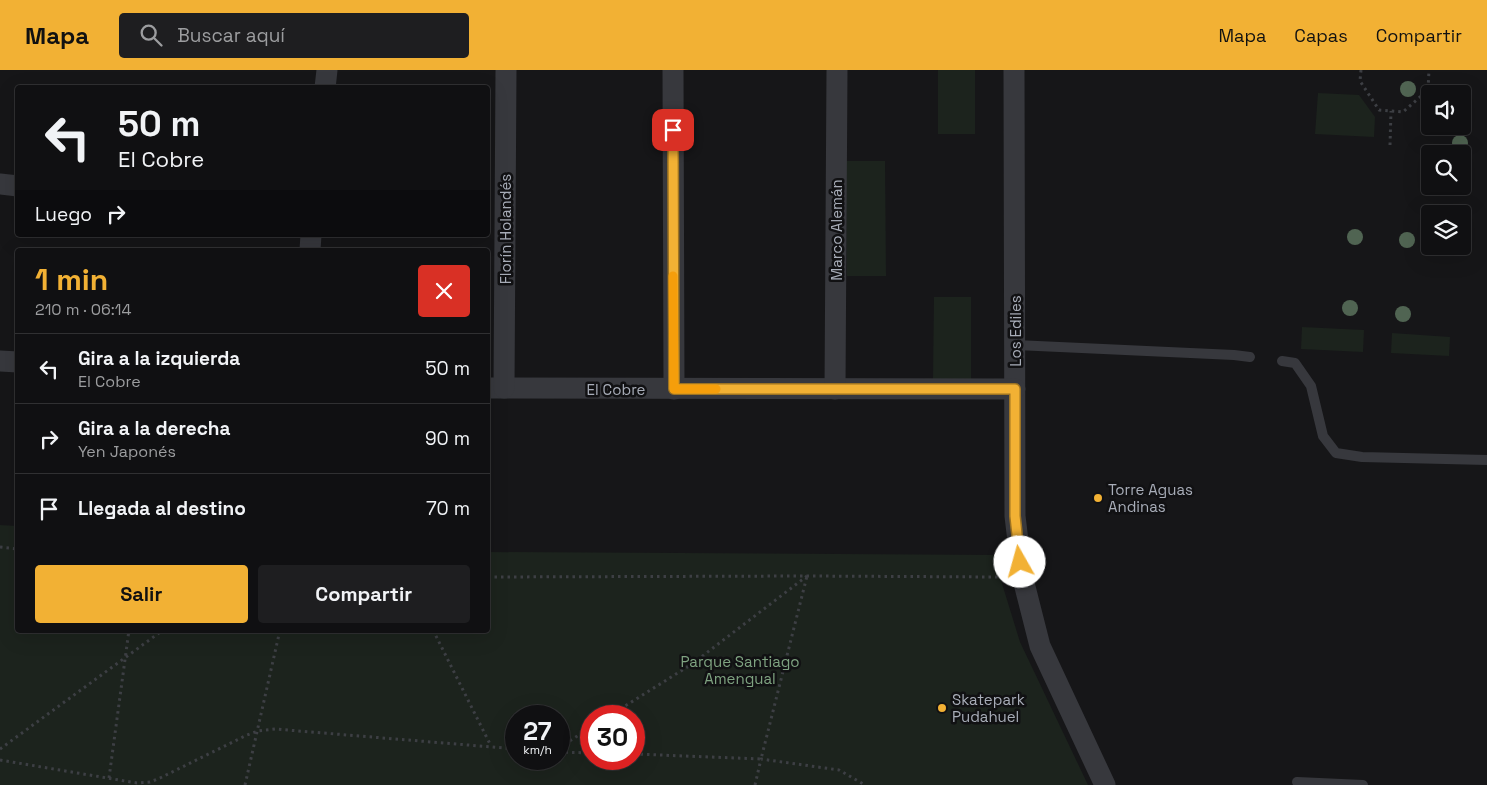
<!DOCTYPE html>
<html lang="es">
<head>
<meta charset="utf-8">
<style>
	:root { --surface:#101012; --page:#1e1e20; --text:#f1f3f6; --muted:#9c9d9f; --line:#303032; --accent:#f2b134 }
	body { margin:0; font-family:"Space Grotesk",sans-serif; background:var(--page); color:var(--text); height:100vh; display:flex; flex-direction:column; font-size:19px; white-space:nowrap }
	* { box-sizing:border-box; margin:0 }
	p { font-size:16px; color:var(--muted) }
	.icon { flex:none; width:28px; height:28px; fill:none; stroke:currentColor; stroke-width:2; stroke-linecap:round; stroke-linejoin:round }
	.map { position:relative; flex:1; overflow:hidden }
	.details { position:absolute; left:15px; top:178px; width:475px; height:385px; display:flex; flex-direction:column; background:var(--surface); border-radius:5px; box-shadow:0 5px 20px #0002,0 0 0 1px var(--line) }
	.details>* { flex:none }
	.banner { position:absolute; left:15px; top:15px; width:475px; height:152px; border-radius:5px; box-shadow:0 5px 20px #0002,0 0 0 1px var(--line); background:#101012; color:var(--text); overflow:hidden }
	.buttons { position:absolute; left:1421px; top:15px; display:grid; gap:10px }
	.buttons a { display:grid; place-items:center; width:50px; height:50px; border-radius:5px; background:var(--surface); box-shadow:0 5px 20px #0002,0 0 0 1px var(--line); font-size:25px }
	.speed { position:absolute; left:505px; top:635px; display:flex; gap:10px; font-size:25px; font-weight:700; text-align:center }
	.speed>* { display:grid; place-content:center; width:65px; height:65px; border-radius:50%; background:var(--surface); box-shadow:0 5px 20px #0002,0 0 0 1px var(--line); line-height:1 }
	.speed small { font-size:12px; font-weight:400 }
	.speed .limit { border:8px solid #d22; background:#fff; color:#111 }
	.pin { position:absolute; display:grid; place-items:center; width:42px; height:42px; color:#fff; margin:-21px; border-radius:10px; box-shadow:0 2px 8px #0006 }
	.me { position:absolute; width:55px; margin:-28px; rotate:353deg; stroke-linejoin:round; filter:drop-shadow(0 0 4px #0008) }
	.turn { display:flex; align-items:center; gap:18px; height:105px; padding:0 20px; font-size:22px }
	.turn .icon { width:65px; height:65px; stroke-width:2.5 }
	.turn b { display:block; font-size:35px; line-height:42px }
	.then { display:flex; align-items:center; height:48px; padding:0 20px; background:#0003; gap:10px; font-size:19px }
	.round { display:grid; place-items:center; flex:none; width:52px; height:52px; border-radius:5px; background:var(--page) }
	.summary { display:flex; align-items:center; justify-content:space-between; height:85px; padding:0 20px }
	h1 { font-size:30px; font-weight:600; line-height:38px; color:var(--accent) }
	.action { display:flex; gap:10px; margin-top:auto; padding:10px 20px }
	.action a { flex:1; height:58px; border-radius:5px; background:var(--accent); color:#111; font-size:20px; font-weight:600; line-height:58px; text-align:center }
	.action a+a { background:var(--page); color:var(--text) }
	ul { padding:0; list-style:none }
	li { display:flex; align-items:center; gap:15px; height:70px; padding:0 20px; border-top:1px solid var(--line) }
	li div { flex:1 }
	li b { display:block; font-size:19px }
	li em { font-style:normal }
	header { display:flex; align-items:center; gap:30px; box-sizing:border-box; height:70px; padding:0 25px; background:var(--accent); color:#111 }
	header strong { font-size:24px }
	nav { display:flex; gap:28px; margin-inline-start:auto; font-size:18px }
	.search { width:350px; height:45px; background:var(--page); display:flex; align-items:center; gap:12px; box-sizing:border-box; padding:0 18px; border-radius:5px; color:var(--muted); font-size:19px }
	.map>svg:first-child { display:block }
	.green { fill:#1c231d; fill-rule:evenodd }
	.lines { fill:none; stroke-linecap:round; stroke-linejoin:round }
	.path { stroke:#3d3f44; stroke-width:3; stroke-dasharray:2.5 4; stroke-linecap:butt }
	.service { stroke:#37383d; stroke-width:10 }
	.minor { stroke:#37383d; stroke-width:21 }
	.tree { fill:#506452 }
	.route-casing { stroke:#9d7322; stroke-width:12 }
	.route { stroke:#f2b134; stroke-width:9 }
	.slow { stroke:#f59e0b; stroke-width:9 }
	.poi-dot { fill:#f2b134; stroke:#111113; stroke-width:2 }
	.labels { text-anchor:middle; dominant-baseline:central; stroke-width:5; stroke-linejoin:round; paint-order:stroke }
	.street-label { font-size:15px; fill:#a8adb8; stroke:#111113 }
	.poi-label { font-size:15px; fill:#a8adb8; stroke:#111113; text-anchor:start }
	.park-label { font-size:15px; fill:#7fa381; stroke:#111113 }
</style>
</head>
<body>
<header>
<strong>Mapa</strong>
<div class="search"><svg class="icon" aria-label="search" viewBox="0 0 24 24"><circle cx="10" cy="10" r="6"/><path d="M15 15l6 6"/></svg>Buscar aquí</div>
<nav><a>Mapa</a><a>Capas</a><a>Compartir</a></nav>
</header>
<div class="map">
<svg width="1487" height="715" viewBox="0 0 1487 715">
	<rect width="100%" height="100%" fill="#161618"/>
	<g class="green">
		<rect x="938" y="0" width="37" height="64"/>
		<path d="M 1318,23 L 1359,25 L 1375,47 L 1374,67 L 1315,64 Z"/>
		<path d="M 846,91 L 885,91 L 886,206 L 847,206 Z"/>
		<path d="M 934,227 L 971,227 L 971,309 L 933,309 Z"/>
		<path d="M 1302,257 L 1364,260 L 1363,282 L 1301,279 Z"/>
		<path d="M 1392,263 L 1450,267 L 1449,286 L 1391,283 Z"/>
		<path d="M 0,455 L 17,456 L 18,560 L 488,560 L 488,482 L 998,485 L 1000,507 L 1020,572 L 1088,715 L 0,715 ZM 559,646 L 559,689 L 516,689 L 516,646 ZM 634,646 L 634,689 L 591,689 L 591,646 Z"/>
	</g>
	<g class="lines">
		<g class="path">
			<path d="M 1361,0 L 1360,11 L 1379,40 L 1403,42 L 1428,20 L 1429,0"/>
			<path d="M 1390,75 L 1391,41"/>
			<path d="M 0,477 L 18,479"/>
			<path d="M 488,507 L 807,506 L 999,507"/>
			<path d="M 433,560 L 491,676"/>
			<path d="M 609,646 L 692,594 L 807,506"/>
			<path d="M 559,678 L 591,657"/>
			<path d="M 0,679 L 163,560"/>
			<path d="M 559,682 L 591,683"/>
			<path d="M 634,684 L 761,689 L 807,506"/>
			<path d="M 0,690 L 137,713 L 150,712 L 160,708 L 247,665 L 258,661 L 275,659 L 516,679"/>
			<path d="M 109,708 L 129,560"/>
			<path d="M 245,715 L 280,560"/>
			<path d="M 755,715 L 761,689 L 839,700 L 865,715"/>
		</g>
		<g class="service">
			<path d="M 1015,275 L 1234,285 L 1250,287"/>
			<path d="M 1282,291 L 1295,293 L 1311,316 L 1323,366 L 1336,383 L 1362,387 L 1487,390"/>
			<path d="M 1297,712 L 1363,715"/>
		</g>
		<g class="minor">
			<path d="M 673,0 L 674,319"/>
			<path d="M 1014,0 L 1015,446 L 1022,505 L 1040,576 L 1105,715"/>
			<path d="M 325,18 L 327,0"/>
			<path d="M 0,114 L 18,116"/>
			<path d="M 310,180 L 311,165"/>
			<path d="M 0,291 L 18,292"/>
			<path d="M 488,318 L 1015,319"/>
			<path d="M 504,318 L 506,0"/>
			<path d="M 835,319 L 837,0"/>
		</g>
	</g>
	<g class="tree">
		<circle cx="1408" cy="19" r="8"/>
		<circle cx="1460" cy="73" r="8"/>
		<circle cx="1355" cy="167" r="8"/>
		<circle cx="1407" cy="170" r="8"/>
		<circle cx="1350" cy="238" r="8"/>
		<circle cx="1403" cy="244" r="8"/>
	</g>
	<g class="lines">
		<defs>
			<path id="route" d="M 673,60 L 674,319 L 1015,319 L 1015,446 L 1020,492"/>
		</defs>
		<use href="#route" class="route-casing"/>
		<use href="#route" class="route"/>
		<path class="slow" d="M 673,206 L 674,319 L 716,319"/>
	</g>
	<g class="poi-dot">
		<circle cx="1098" cy="428" r="5"/>
		<circle cx="942" cy="638" r="5"/>
	</g>
	<g class="labels">
		<g class="street-label">
			<text transform="translate(505 159) rotate(-90)">Florín Holandés</text>
			<text transform="translate(836 160) rotate(-90)">Marco Alemán</text>
			<text transform="translate(1015 261) rotate(-90)">Los Ediles</text>
			<text x="616" y="319">El Cobre</text>
		</g>
		<g class="poi-label">
			<text x="1108" y="419">Torre Aguas<tspan x="1108" dy="17">Andinas</tspan></text>
			<text x="952" y="629">Skatepark<tspan x="952" dy="17">Pudahuel</tspan></text>
		</g>
		<g class="park-label">
			<text x="740" y="591">Parque Santiago<tspan x="740" dy="17">Amengual</tspan></text>
		</g>
	</g>
</svg>
<div class="buttons">
<a><svg class="icon" aria-label="sound" viewBox="0 0 24 24"><path d="M4 9h4l5-4v14l-5-4H4zM17 9q2 3 0 6"/></svg></a>
<a><svg class="icon" aria-label="search" viewBox="0 0 24 24"><circle cx="10" cy="10" r="6"/><path d="M15 15l6 6"/></svg></a>
<a><svg class="icon" aria-label="layers" viewBox="0 0 24 24"><path d="M12 4l9 5-9 5-9-5zM3 14l9 5 9-5"/></svg></a>
</div>
<div class="speed"><div>27<small>km/h</small></div><div class="limit">30</div></div>
<div class="pin" style="left:673px;top:60px;background:#d93025"><svg class="icon" aria-label="arrive" viewBox="0 0 24 24"><path d="M6 21V4h12l-3 4 3 4H6"/></svg></div>
<svg class="me" style="left:1020px;top:492px" viewBox="-20 -20 40 40"><circle r="19" fill="#fff"/><path d="M0-13L10 11 0 6-10 11z" fill="#f2b134"/></svg>
<div class="banner">
<div class="turn"><svg class="icon" aria-label="left" viewBox="0 0 24 24"><path d="M17 20v-9H6M10 6l-5 5 5 5"/></svg><div><b>50 m</b>El Cobre</div></div>
<div class="then">Luego<svg class="icon" aria-label="right" viewBox="0 0 24 24"><path d="M7 20v-9h11M14 6l5 5-5 5"/></svg></div>
</div>
<section class="details">
<div class="summary"><div><h1>1 min</h1><p>210 m · 06:14</p></div><a class="round" style="background:#d93025;color:#fff"><svg class="icon" aria-label="close" viewBox="0 0 24 24"><path d="M6 6l12 12M18 6L6 18"/></svg></a></div>
<ul>
<li><svg class="icon" aria-label="left" viewBox="0 0 24 24"><path d="M17 20v-9H6M10 6l-5 5 5 5"/></svg><div><b>Gira a la izquierda</b><p>El Cobre</p></div><em>50 m</em></li>
<li><svg class="icon" aria-label="right" viewBox="0 0 24 24"><path d="M7 20v-9h11M14 6l5 5-5 5"/></svg><div><b>Gira a la derecha</b><p>Yen Japonés</p></div><em>90 m</em></li>
<li><svg class="icon" aria-label="arrive" viewBox="0 0 24 24"><path d="M6 21V4h12l-3 4 3 4H6"/></svg><div><b>Llegada al destino</b></div><em>70 m</em></li>
</ul>
<div class="action"><a>Salir</a><a>Compartir</a></div>
</section>
</div>
</body>
</html>
